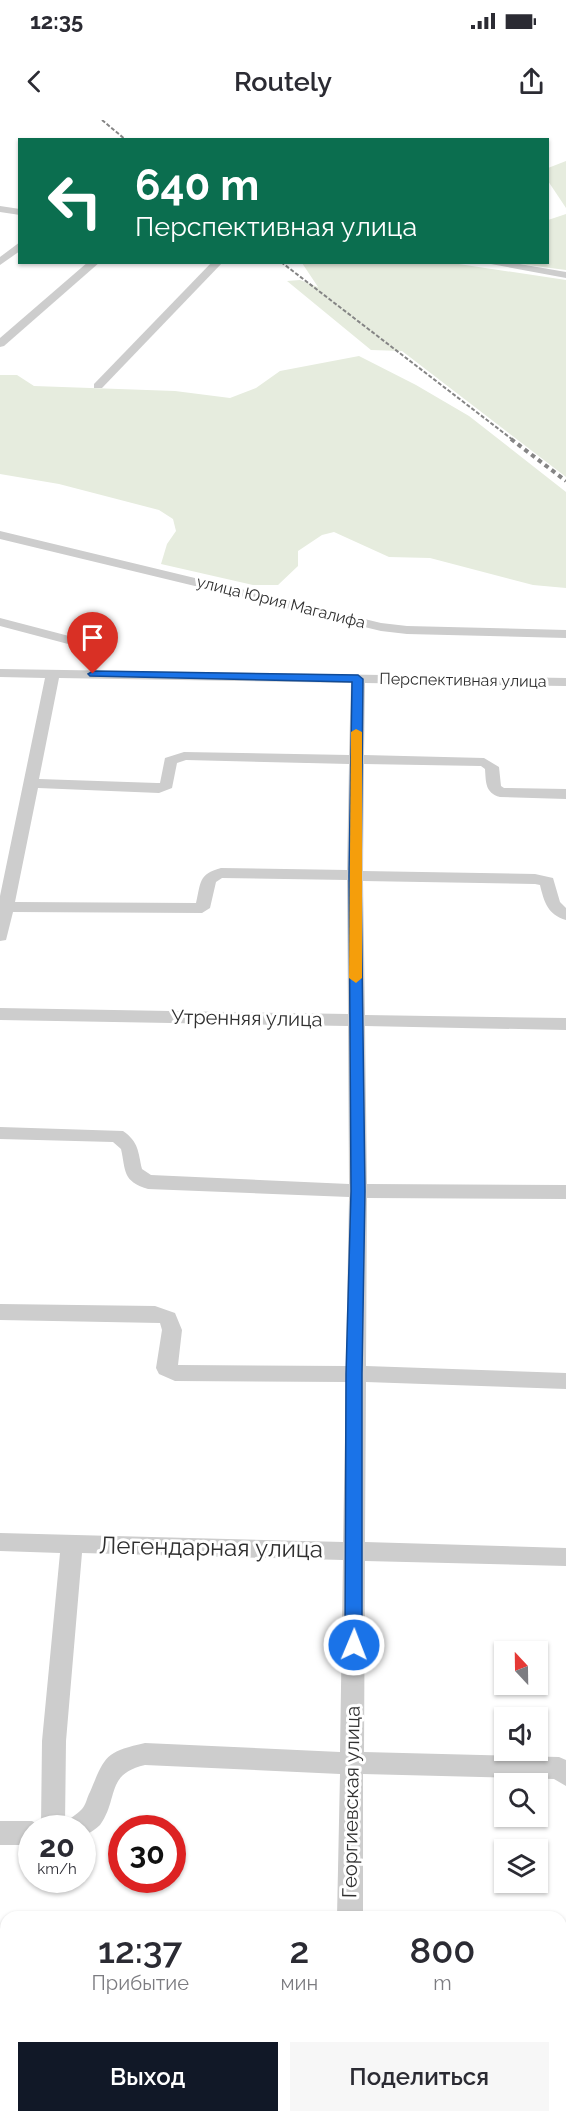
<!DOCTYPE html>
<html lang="ru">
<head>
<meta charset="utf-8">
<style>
	:root { --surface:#fff; --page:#f7f7f7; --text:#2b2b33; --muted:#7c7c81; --accent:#111827 }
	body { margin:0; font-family:Raleway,sans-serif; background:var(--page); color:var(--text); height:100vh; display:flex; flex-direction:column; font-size:22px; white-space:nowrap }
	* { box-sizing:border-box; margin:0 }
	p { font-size:20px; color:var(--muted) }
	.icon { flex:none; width:33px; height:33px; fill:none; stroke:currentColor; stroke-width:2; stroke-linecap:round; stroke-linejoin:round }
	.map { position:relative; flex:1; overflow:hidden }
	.sheet { position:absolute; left:0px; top:1791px; width:567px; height:212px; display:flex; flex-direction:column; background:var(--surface); border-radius:18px 18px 0 0; box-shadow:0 2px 4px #0004 }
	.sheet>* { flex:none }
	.banner { position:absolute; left:18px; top:18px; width:531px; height:126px; border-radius:0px; box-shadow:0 2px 4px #0004; background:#0b6e4f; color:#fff; overflow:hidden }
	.needle { width:39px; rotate:338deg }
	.tools { position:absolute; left:494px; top:1521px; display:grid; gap:12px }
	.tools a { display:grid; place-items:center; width:54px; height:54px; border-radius:0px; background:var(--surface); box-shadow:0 2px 4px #0004; font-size:30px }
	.speed { position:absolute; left:18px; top:1695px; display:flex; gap:12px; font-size:30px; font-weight:700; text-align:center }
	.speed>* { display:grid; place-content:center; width:78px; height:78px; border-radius:50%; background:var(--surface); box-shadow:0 2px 4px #0004; line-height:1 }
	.speed small { font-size:15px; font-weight:400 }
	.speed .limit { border:9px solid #d22; background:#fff; color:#111 }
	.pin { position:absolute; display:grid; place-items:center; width:51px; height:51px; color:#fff; margin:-62px -26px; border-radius:50% 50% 50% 0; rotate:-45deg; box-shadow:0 0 6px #0007 }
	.pin .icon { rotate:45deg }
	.me { position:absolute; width:66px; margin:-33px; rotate:1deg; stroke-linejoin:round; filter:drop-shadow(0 0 4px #0008) }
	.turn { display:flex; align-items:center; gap:21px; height:126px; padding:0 18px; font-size:27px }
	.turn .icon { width:78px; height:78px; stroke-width:2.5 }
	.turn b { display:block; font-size:42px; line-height:51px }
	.eta { display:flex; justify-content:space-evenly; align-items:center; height:102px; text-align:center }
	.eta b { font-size:36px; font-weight:600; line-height:42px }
	.button { display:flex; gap:12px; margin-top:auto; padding:12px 18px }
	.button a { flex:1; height:69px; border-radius:0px; background:var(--accent); color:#fff; font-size:24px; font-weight:600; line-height:69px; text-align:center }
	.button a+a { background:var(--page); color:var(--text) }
	.status { display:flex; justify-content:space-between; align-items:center; height:42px; padding:0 30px; background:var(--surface); direction:ltr }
	.status svg { height:16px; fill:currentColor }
	header { display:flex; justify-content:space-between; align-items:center; height:78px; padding:0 18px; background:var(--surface); font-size:27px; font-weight:600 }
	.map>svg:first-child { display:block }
	.green { fill:#e6ecde }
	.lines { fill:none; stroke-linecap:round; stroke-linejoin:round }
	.minor { fill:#cdcdcd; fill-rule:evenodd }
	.rail-far1 { stroke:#858585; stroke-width:2; stroke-dasharray:4 2; stroke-linecap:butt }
	.rail { stroke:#858585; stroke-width:4; stroke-dasharray:4.5 4; stroke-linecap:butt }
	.route { fill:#1a73e8; stroke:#114b97; stroke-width:1.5 }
	.slow { fill:#f59e0b }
	.labels { text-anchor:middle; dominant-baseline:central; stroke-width:6; stroke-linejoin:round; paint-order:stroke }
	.far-street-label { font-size:16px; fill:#303030; stroke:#fff }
	.street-label { font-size:20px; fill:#303030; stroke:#fff }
	.near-street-label { font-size:24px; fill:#303030; stroke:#fff }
</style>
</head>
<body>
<div class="status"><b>12:35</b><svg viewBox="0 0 49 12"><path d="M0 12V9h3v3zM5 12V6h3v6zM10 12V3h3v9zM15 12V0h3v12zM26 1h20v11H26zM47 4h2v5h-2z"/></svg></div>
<header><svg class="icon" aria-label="back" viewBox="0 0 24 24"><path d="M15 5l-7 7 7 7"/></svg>Routely<svg class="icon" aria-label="share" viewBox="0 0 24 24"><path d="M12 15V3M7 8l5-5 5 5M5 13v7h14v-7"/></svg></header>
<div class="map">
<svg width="566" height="2002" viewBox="0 0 566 2002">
	<rect width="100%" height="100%" fill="#fff"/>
	<g class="green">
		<path d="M 566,41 L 566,88 L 548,61 L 548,48 Z"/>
		<path d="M 566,94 L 566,150 L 512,143 L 548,142 L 548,100 Z"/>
		<path d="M 302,143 L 452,143 L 566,160 L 566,357 L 402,231 L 371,230 L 287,161 L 300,160 L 318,167 Z"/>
		<path d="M 359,236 L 416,265 L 469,296 L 566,372 L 566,468 L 533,465 L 430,438 L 389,437 L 334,412 L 322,415 L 298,431 L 298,446 L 278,465 L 253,465 L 161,444 L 167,424 L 176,411 L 173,399 L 159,390 L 59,364 L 0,354 L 0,255 L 17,255 L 34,266 L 175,271 L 230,278 L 256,268 L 280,251 Z"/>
	</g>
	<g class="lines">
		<g class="minor">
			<path d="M 0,86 L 20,89 L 20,95 L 0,92 Z"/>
			<path d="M 20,122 L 20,131 L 0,145 L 0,137 Z"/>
			<path d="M 88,142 L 100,142 L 4,226 L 0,227 L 0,218 Z"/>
			<path d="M 212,142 L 223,142 L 102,268 L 94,268 L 94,264 Z"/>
			<path d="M 480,142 L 508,142 L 566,152 L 566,158 Z"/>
			<path d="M 0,411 L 381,503 L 407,506 L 566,510 L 566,518 L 407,514 L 381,511 L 0,419 Z"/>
			<path d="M 0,498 L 92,522 L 94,525 L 87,529 L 0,506 Z"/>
			<path d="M 0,549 L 566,558 L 566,566 L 365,563 L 364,635 L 484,638 L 499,647 L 501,666 L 504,668 L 566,669 L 566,679 L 500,677 C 485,673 486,662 485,649 L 481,646 L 364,644 L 363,751 L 535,754 L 553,758 L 560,782 L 566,788 L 566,800 C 548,795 544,782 540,765 L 535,764 L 363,761 L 365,895 L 566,898 L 566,910 L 365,906 L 367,1064 L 566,1065 L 566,1079 L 367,1078 L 366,1246 L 566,1253 L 566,1269 L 366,1262 L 365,1422 L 566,1428 L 566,1446 L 365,1441 L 364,1632 L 559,1637 L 566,1640 L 566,1666 L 554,1659 L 363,1654 L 363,1797 L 337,1797 L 340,1654 L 145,1645 C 105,1654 119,1679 100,1705 C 96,1709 89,1713 85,1716 L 82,1717 L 82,1708 L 32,1708 L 32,1725 L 0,1725 L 0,1701 L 32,1701 L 41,1706 L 42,1621 L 60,1433 L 0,1431 L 0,1413 L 343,1422 L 346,1262 L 175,1261 L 159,1254 L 156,1248 L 162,1210 L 160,1203 L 0,1200 L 0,1184 L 155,1186 L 175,1193 L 182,1210 L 178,1245 L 346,1246 L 349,1077 L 148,1069 C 122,1061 126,1051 121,1029 L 113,1022 L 0,1019 L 0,1007 L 123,1011 C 139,1022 138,1032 142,1049 L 151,1055 L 349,1064 L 348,906 L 0,900 L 0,888 L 348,894 L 347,760 L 222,758 L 216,762 L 210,788 L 202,793 L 13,792 L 6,820 L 0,821 L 0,776 L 45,558 L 0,557 ZM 59,558 L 351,563 L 349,635 L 184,632 L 165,638 L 160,663 L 157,663 L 39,659 ZM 186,640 L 349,644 L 347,750 L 221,748 C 198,754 201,763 196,783 L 15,782 L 38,668 L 159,673 L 172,668 L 177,643 ZM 82,1433 L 343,1440 L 340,1632 L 145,1623 C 105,1632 105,1636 90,1672 C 87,1677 86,1685 82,1689 C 76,1696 69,1697 65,1705 L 66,1621 Z"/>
			<rect x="0" y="1951" width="6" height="26"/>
			<rect x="561" y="1970" width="5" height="26"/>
			<rect x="336" y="1996" width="26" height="6"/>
		</g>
		<g class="rail-far1">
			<path d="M 102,0 L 126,20"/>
			<path d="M 281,142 L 513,320"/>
		</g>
		<path class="rail" d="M 511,319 L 566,361"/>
	</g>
	<path class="route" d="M 93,551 L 358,555 L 363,559 L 361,756 L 365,1071 L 362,1254 L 362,1525 L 360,1530 L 354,1532 L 347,1530 L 345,1525 L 346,1254 L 351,1071 L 349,756 L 352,562 L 90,556 L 88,554 Z"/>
	<path class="slow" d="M 356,609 L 362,612 L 362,858 L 356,863 L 349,858 L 351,612 Z"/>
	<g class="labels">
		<g class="far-street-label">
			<text transform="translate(281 482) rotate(14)">улица Юрия Магалифа</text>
			<text transform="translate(463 560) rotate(1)">Перспективная улица</text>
		</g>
		<g class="street-label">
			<text transform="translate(247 898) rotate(1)">Утренняя улица</text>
			<text transform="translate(351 1682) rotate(-89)">Георгиевская улица</text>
		</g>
		<g class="near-street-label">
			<text transform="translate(211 1427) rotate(1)">Легендарная улица</text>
		</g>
	</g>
</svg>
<div class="tools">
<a><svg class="needle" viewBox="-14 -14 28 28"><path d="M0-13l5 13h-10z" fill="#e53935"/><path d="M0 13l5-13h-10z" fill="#7c7c81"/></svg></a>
<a><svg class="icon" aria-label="sound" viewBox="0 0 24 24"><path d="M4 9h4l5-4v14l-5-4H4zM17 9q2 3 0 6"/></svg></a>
<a><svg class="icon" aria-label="search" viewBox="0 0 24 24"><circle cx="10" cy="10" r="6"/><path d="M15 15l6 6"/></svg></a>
<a><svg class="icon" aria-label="layers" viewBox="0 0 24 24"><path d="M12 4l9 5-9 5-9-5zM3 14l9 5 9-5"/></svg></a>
</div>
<div class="speed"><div>20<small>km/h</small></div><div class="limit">30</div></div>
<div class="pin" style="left:93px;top:554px;background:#d93025"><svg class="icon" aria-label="arrive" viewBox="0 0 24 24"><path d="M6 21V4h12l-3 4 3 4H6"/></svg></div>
<svg class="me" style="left:354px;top:1525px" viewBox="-20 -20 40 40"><circle r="17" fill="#1a73e8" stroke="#fff" stroke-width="3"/><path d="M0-11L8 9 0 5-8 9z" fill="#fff"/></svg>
<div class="banner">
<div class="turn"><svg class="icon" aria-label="left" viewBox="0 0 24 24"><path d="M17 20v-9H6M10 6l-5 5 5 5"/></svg><div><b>640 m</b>Перспективная улица</div></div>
</div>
<section class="sheet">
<div class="eta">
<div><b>12:37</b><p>Прибытие</p></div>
<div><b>2</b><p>мин</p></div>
<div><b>800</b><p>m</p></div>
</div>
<div class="button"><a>Выход</a><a>Поделиться</a></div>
</section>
</div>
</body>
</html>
